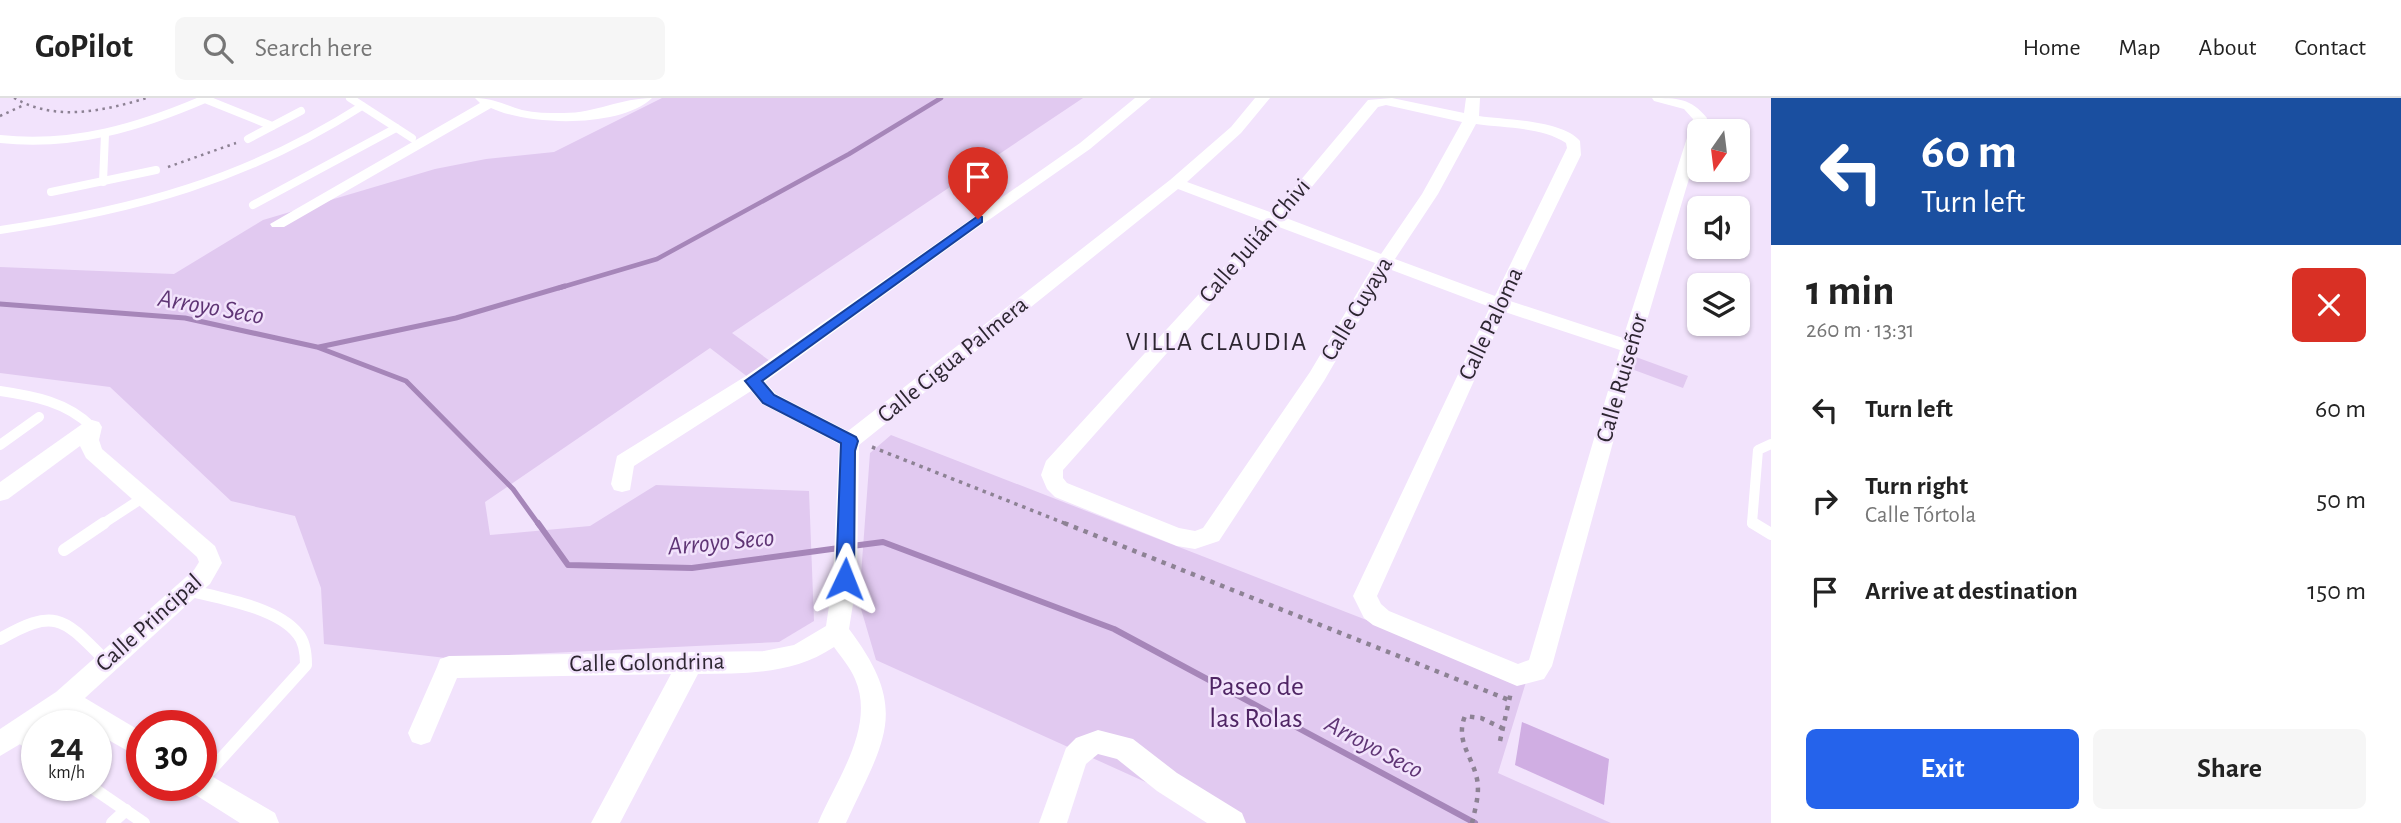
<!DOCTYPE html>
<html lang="en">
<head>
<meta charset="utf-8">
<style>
	:root { --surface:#fff; --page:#f6f6f6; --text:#222; --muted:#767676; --line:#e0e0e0; --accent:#2563eb }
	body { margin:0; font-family:"Alegreya Sans",sans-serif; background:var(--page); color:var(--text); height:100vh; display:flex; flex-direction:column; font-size:26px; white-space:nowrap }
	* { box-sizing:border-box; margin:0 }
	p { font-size:23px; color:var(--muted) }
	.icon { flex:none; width:38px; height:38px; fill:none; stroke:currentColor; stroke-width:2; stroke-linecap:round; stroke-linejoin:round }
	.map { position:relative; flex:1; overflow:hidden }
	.sheet { display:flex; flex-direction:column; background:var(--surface); width:630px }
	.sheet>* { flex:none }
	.banner { background:#1a4fa0; color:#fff; overflow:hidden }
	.needle { width:46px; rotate:194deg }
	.controls { position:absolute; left:1687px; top:21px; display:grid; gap:14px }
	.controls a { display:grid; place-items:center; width:63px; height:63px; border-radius:10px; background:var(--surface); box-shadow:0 2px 5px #0004; font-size:35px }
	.speed { position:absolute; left:21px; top:612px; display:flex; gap:14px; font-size:35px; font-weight:700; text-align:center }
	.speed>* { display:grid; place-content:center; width:91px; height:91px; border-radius:50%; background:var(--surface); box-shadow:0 2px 5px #0004; line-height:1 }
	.speed small { font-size:18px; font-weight:400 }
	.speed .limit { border:10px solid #d22; background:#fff; color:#111 }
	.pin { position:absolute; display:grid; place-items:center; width:60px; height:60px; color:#fff; margin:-72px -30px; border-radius:50% 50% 50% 0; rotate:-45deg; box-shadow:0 0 7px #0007 }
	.pin .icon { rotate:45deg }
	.me { position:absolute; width:77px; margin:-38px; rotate:2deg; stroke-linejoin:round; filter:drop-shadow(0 0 5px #0008) }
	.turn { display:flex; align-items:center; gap:24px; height:147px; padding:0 35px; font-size:32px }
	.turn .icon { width:91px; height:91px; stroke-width:2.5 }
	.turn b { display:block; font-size:49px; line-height:60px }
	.round { display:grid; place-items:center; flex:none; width:74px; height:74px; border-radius:10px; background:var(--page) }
	.head { display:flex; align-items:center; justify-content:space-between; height:119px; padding:0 35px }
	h1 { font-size:42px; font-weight:700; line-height:52px }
	.cta { display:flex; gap:14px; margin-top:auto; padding:14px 35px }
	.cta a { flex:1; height:80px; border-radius:10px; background:var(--accent); color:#fff; font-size:28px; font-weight:700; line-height:80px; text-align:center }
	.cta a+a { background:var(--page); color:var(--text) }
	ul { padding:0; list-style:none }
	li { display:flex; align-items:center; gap:21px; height:91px; padding:0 35px }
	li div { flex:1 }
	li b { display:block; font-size:26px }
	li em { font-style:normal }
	header { display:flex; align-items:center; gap:42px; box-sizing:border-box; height:98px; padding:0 35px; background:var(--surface); border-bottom:2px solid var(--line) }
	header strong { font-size:33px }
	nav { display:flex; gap:38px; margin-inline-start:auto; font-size:24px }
	.search { width:490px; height:63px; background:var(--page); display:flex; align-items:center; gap:18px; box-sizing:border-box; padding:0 24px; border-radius:10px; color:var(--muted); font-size:26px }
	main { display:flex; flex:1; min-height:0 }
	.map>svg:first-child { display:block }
	.green { fill:#e1c9f0 }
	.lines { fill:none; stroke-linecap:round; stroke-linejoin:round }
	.stream-far2 { stroke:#a686b9; stroke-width:4.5 }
	.stream-far1 { stroke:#a686b9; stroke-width:5 }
	.stream { stroke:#a686b9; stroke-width:6 }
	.building { fill:#d0aee3 }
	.path-far2 { stroke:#8d8294; stroke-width:2.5; stroke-dasharray:2.5 4.5; stroke-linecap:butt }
	.path-far1 { stroke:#8d8294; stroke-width:3.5; stroke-dasharray:3.5 5; stroke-linecap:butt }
	.path { stroke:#8d8294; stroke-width:4.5; stroke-dasharray:4.5 6; stroke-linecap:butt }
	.lane-far2 { stroke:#fff; stroke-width:8 }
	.lane-far1 { stroke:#fff; stroke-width:10 }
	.lane { stroke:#fff; stroke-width:12 }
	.street { fill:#fff; fill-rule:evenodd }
	.route { fill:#2563eb; stroke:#184099; stroke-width:2 }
	.labels { text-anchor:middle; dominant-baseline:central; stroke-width:5; stroke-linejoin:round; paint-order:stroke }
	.street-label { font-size:24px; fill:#2d2631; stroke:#f2e3fc }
	.water-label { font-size:26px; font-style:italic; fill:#5f3575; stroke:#f2e3fc }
	.neighbourhood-label { font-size:26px; letter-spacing:2px; fill:#2d2631; stroke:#f2e3fc }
	.near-park-label { font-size:28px; fill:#4f2564; stroke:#f2e3fc }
</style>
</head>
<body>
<header>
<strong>GoPilot</strong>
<div class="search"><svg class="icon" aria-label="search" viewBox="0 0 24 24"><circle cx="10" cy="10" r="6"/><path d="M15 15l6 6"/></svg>Search here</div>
<nav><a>Home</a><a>Map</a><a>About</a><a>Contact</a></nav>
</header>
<main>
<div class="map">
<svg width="1771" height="725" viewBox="0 0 1771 725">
	<rect width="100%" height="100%" fill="#f2e3fc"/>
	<g class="green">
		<path d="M 662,0 L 1083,0 L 732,235 L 774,266 L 753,283 L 710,250 L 485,404 L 490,437 L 590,428 L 656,387 L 809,393 L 814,523 L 779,544 L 446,560 L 324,546 L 321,490 L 295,418 L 231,403 L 110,289 L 0,275 L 0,169 L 174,176 L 263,122 L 435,71 L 486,61 L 554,54 Z"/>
		<path d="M 1633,258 L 1688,278 L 1683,290 L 1626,269 Z"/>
		<path d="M 891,337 L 1526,584 L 1498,675 L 1611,725 L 1236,725 L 876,562 L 859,504 L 870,355 Z"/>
	</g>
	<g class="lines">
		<path class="stream-far2" d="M 559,190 L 657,161 L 849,56 L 941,0"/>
		<g class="stream-far1">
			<path d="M 0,206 L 185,220 L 317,249 L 406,283 L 513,391 L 539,427"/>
			<path d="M 319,249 L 456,220 L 565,188"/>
		</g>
		<g class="stream">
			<path d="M 538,425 L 568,467 L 692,470 L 839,450"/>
			<path d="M 852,448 L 883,444 L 1114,531 L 1475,725"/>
		</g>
	</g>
	<path class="building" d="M 1522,624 L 1609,661 L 1604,707 L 1515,667 Z"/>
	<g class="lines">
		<g class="path-far2">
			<path d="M 14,0 C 57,24 102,13 147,0"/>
			<path d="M 0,18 L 24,7"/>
			<path d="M 168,69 L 236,45"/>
		</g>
		<path class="path-far1" d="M 872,349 L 1069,427"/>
		<g class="path">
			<path d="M 1064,425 L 1509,602"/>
			<path d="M 1500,643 L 1511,594"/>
			<path d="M 1472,725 C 1475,711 1480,696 1477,681 C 1472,657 1455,643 1465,618 L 1481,620 L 1502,630"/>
		</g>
		<g class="lane-far2">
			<path d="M 350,0 L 412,40"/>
			<path d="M 205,1 L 272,28"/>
			<path d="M 0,41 C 74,49 140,29 207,0"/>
			<path d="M 248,41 L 301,13"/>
			<path d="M 103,84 L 105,36"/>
			<path d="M 51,94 L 156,72"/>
			<path d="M 253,107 L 396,30"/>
			<path d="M 0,132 C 135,112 246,82 362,8"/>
		</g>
		<g class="lane-far1">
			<path d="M 0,293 C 34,298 67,304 92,329"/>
			<path d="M 0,347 L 39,319"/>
			<path d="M 101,427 L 144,399"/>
			<path d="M 1756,427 L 1752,425 L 1758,352 L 1771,346"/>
		</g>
		<g class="lane">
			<path d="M 1753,425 L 1771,436"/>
			<path d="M 64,452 L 104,425"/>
			<path d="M 187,492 C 219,500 277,509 298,536 C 305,544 306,556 306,567 L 201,683"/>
			<path d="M 0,541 C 57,508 64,521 107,564"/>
			<path d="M 16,636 L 37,651"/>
			<path d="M 90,688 L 144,725"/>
			<path d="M 112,725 L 126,712"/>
		</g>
		<g class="street">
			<path d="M 475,0 C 493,0 505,7 522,12 C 535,15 548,15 561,15 C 593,16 621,0 652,0 C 621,30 529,28 491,10 L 284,129 L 272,129 L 270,126 L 480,5 Z"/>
			<path d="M 1135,0 L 1151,0 L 1090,51 L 963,140 L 765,284 L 776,296 L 848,333 L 1170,82 L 1231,29 L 1255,0 L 1270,0 L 1241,35 L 1187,84 L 1273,115 L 1368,2 L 1392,0 L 1464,15 L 1466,0 L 1480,0 L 1479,18 C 1506,22 1562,22 1580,43 L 1581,57 L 1510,203 L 1623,240 L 1693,21 L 1684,11 L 1654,3 L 1652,0 C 1677,0 1691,0 1707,20 L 1703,33 L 1699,33 L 1699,47 L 1639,249 L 1552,568 L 1544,581 L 1517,588 L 1373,527 L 1364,520 L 1353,498 L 1490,209 L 1389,171 L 1324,283 L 1219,443 L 1195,451 L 1177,448 L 1055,399 L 1047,391 L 1041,377 L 1046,363 L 1265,124 L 1178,91 L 859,347 L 857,481 L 849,531 C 911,613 884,642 846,725 L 818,725 C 836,682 876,629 855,581 C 850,569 841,559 834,549 C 792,577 747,575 698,576 L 620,725 L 591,725 L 671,576 L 457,580 L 430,644 L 421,647 L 412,644 L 408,635 L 437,569 L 440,561 L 449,558 L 764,553 L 794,547 L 826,528 L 833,481 L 839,346 L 762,306 L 751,293 L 634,368 L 630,392 L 622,394 L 614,392 L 611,386 L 617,358 L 746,278 L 1080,45 ZM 1386,7 L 1462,24 L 1422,96 L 1381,156 L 1286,120 L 1378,9 ZM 1476,26 C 1504,30 1542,29 1566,45 L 1567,50 L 1495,198 L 1395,161 L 1438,96 ZM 1279,129 L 1375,165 L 1310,274 L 1203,430 L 1195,433 L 1179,430 L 1067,385 L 1063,380 L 1063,372 ZM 1505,214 L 1620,252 L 1529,562 L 1518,566 L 1389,513 L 1381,506 L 1377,498 Z"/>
			<path d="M 92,322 L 99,324 L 102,329 L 99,342 L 102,351 L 215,448 L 222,465 L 210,486 L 85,600 L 142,634 L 142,661 L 96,635 L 96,628 L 85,628 L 65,616 L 48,628 L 37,628 L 37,636 L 0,658 L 0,631 L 56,594 L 194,472 L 199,464 L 197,459 L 86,360 L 80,348 L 8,401 L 0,403 L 0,384 L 85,324 Z"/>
			<path d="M 1098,632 L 1133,641 L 1177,675 L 1242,715 L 1246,725 L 1207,725 L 1157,693 L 1117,661 L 1098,656 L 1086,666 L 1067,725 L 1039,725 L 1066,650 L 1076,640 Z"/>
			<path d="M 201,672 L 275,715 L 279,725 L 240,725 L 191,694 L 189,688 L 201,688 Z"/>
		</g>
	</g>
	<path class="route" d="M 978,118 L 982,119 L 982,124 L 762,283 L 774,297 L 856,339 L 858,343 L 855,353 L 854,481 L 851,486 L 845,488 L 839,486 L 836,481 L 841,345 L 763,305 L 745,283 Z"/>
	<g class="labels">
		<g class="street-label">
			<text transform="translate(1255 143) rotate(-49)">Calle Julián Chivi</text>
			<text transform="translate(1357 211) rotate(-59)">Calle Cuyaya</text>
			<text transform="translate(1491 226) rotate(-65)">Calle Paloma</text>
			<text transform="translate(953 262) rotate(-39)">Calle Cigua Palmera</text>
			<text transform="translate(1622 280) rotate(-74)">Calle Ruiseñor</text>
			<text transform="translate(149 525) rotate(-42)">Calle Principal</text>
			<text transform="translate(647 565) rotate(-1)">Calle Golondrina</text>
		</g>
		<g class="water-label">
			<text transform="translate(211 209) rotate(10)">Arroyo Seco</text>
			<text transform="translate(721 444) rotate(-5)">Arroyo Seco</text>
			<text transform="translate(1374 649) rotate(28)">Arroyo Seco</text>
		</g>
		<g class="neighbourhood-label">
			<text x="1217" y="244">VILLA CLAUDIA</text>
		</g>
		<g class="near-park-label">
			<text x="1256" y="589">Paseo de<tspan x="1256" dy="32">las Rolas</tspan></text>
		</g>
	</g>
</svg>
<div class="controls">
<a><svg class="needle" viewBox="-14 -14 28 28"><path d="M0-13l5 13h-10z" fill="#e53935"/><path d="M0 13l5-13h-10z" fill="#767676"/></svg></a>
<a><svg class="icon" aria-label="sound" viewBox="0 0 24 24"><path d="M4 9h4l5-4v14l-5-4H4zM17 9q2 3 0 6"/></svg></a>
<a><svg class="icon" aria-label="layers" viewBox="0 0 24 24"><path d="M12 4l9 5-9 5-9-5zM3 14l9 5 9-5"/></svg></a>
</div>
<div class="speed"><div>24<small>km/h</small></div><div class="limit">30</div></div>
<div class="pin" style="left:978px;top:121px;background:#d93025"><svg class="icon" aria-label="arrive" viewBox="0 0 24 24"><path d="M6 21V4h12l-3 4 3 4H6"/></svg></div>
<svg class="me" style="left:845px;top:481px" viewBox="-20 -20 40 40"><path d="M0-17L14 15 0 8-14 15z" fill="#2563eb" stroke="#fff" stroke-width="4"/></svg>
</div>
<section class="sheet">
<div class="banner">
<div class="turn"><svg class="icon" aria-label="left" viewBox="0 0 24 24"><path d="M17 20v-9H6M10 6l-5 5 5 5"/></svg><div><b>60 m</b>Turn left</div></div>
</div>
<div class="head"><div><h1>1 min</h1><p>260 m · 13:31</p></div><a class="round" style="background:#d93025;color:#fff"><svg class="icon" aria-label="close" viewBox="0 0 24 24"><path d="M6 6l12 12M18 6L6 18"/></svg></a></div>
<ul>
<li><svg class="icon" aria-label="left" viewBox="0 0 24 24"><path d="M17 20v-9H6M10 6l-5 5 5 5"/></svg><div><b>Turn left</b></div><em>60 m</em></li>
<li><svg class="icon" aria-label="right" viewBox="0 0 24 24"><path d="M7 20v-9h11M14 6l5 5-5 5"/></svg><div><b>Turn right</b><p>Calle Tórtola</p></div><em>50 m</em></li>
<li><svg class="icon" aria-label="arrive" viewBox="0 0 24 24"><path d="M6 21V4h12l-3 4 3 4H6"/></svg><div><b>Arrive at destination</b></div><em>150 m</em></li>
</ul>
<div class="cta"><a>Exit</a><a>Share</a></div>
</section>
</main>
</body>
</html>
